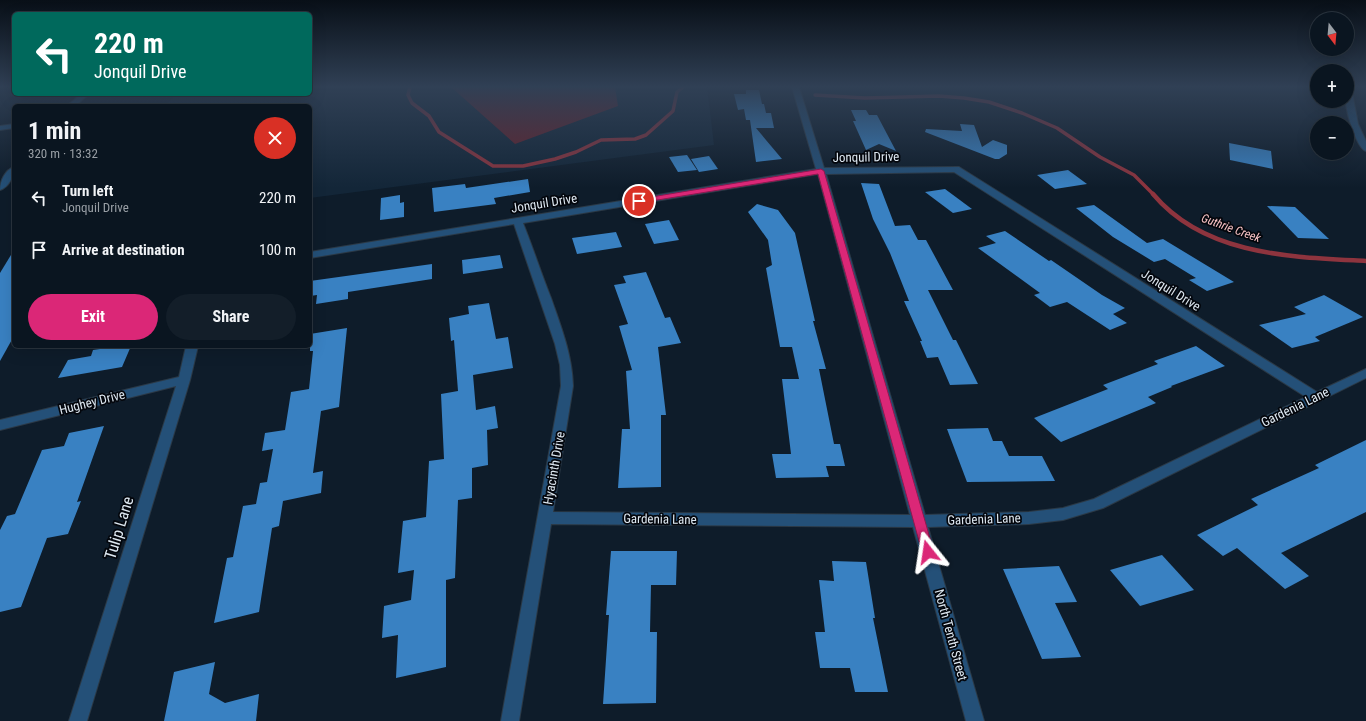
<!DOCTYPE html>
<html lang="en">
<head>
<meta charset="utf-8">
<style>
	:root { --surface:#0a1520; --page:#131e29; --text:#f1f3f6; --muted:#999fa5; --line:#2a343e; --accent:#db2777 }
	body { margin:0; font-family:"Roboto Condensed",sans-serif; background:var(--page); color:var(--text); height:100vh; display:flex; flex-direction:column; font-size:15px; white-space:nowrap }
	* { box-sizing:border-box; margin:0 }
	p { font-size:13px; color:var(--muted) }
	.icon { flex:none; width:22px; height:22px; fill:none; stroke:currentColor; stroke-width:2; stroke-linecap:round; stroke-linejoin:round }
	.map { position:relative; flex:1; overflow:hidden }
	.side { position:absolute; left:12px; top:104px; width:300px; height:244px; display:flex; flex-direction:column; background:var(--surface); border-radius:6px; box-shadow:0 4px 16px #0002,0 0 0 1px var(--line) }
	.side>* { flex:none }
	.top-card { position:absolute; left:12px; top:12px; width:300px; height:84px; border-radius:6px; box-shadow:0 4px 16px #0002,0 0 0 1px var(--line); background:#00695c; color:#fff; overflow:hidden }
	.needle { width:26px; rotate:164deg }
	.buttons { position:absolute; left:1310px; top:12px; display:grid; gap:8px }
	.buttons a { display:grid; place-items:center; width:44px; height:44px; border-radius:50%; background:var(--surface); box-shadow:0 4px 16px #0002,0 0 0 1px var(--line); font-size:20px }
	.pin { position:absolute; display:grid; place-items:center; width:34px; height:34px; color:#fff; margin:-17px; border:2px solid #fff; border-radius:50%; box-shadow:0 1px 4px #0007 }
	.me { position:absolute; width:44px; margin:-22px; rotate:345deg; stroke-linejoin:round; filter:drop-shadow(0 0 3px #0008) }
	.turn { display:flex; align-items:center; gap:14px; height:84px; padding:0 16px; font-size:18px }
	.turn .icon { width:52px; height:52px; stroke-width:2.5 }
	.turn b { display:block; font-size:28px; line-height:34px }
	.round { display:grid; place-items:center; flex:none; width:42px; height:42px; border-radius:21px; background:var(--page) }
	.summary { display:flex; align-items:center; justify-content:space-between; height:68px; padding:0 16px }
	h1 { font-size:24px; font-weight:700; line-height:30px }
	.cta { display:flex; gap:8px; margin-top:auto; padding:8px 16px }
	.cta a { flex:1; height:46px; border-radius:24px; background:var(--accent); color:#fff; font-size:16px; font-weight:700; line-height:46px; text-align:center }
	.cta a+a { background:var(--page); color:var(--text) }
	ul { padding:0; list-style:none }
	li { display:flex; align-items:center; gap:12px; height:52px; padding:0 16px }
	li div { flex:1 }
	li b { display:block; font-size:15px }
	li em { font-style:normal }
	.map>svg:first-child { display:block }
	.built { fill:#132638 }
	.green { fill:#68212a }
	.lines { fill:none; stroke-linecap:round; stroke-linejoin:round }
	.stream-far1 { stroke:#8e343e; stroke-width:3.5 }
	.stream { stroke:#8e343e; stroke-width:4.5 }
	.building { fill:#3981c2 }
	.minor-casing { stroke:#2b3946; stroke-width:2 }
	.minor { fill:#245078; fill-rule:evenodd }
	.route { fill:#db2777; stroke:#8e194d }
	.labels { text-anchor:middle; dominant-baseline:central; stroke-width:3.5; stroke-linejoin:round; paint-order:stroke }
	.far-water-label { font-size:12px; font-style:italic; fill:#f8c3c5; stroke:#03060c }
	.street-label { font-size:13px; fill:#dee8f1; stroke:#03060c }
	.near-street-label { font-size:16px; fill:#dee8f1; stroke:#03060c }
</style>
</head>
<body>
<div class="map">
<svg width="1366" height="721" viewBox="0 0 1366 721">
	<rect width="100%" height="100%" fill="#0e1c2a"/>
	<path class="built" d="M 310,87 L 707,87 L 714,145 L 310,198 L 310,106 L 165,106 L 176,94 L 310,94 Z"/>
	<path class="green" d="M 451,87 L 615,87 L 618,106 L 515,144 Z"/>
	<g class="lines">
		<g class="stream-far1">
			<path d="M 410,87 L 408,95 L 412,103 L 429,116 L 439,132 L 493,166 L 523,166 L 555,159 L 576,152 L 601,140 L 635,139 L 646,135 L 673,111 L 677,92 L 683,87"/>
			<path d="M 815,95 L 865,98 L 939,96 L 964,98 L 989,102 L 1022,113 L 1057,128 L 1100,157 L 1134,175 L 1154,195"/>
		</g>
		<path class="stream" d="M 1153,194 C 1205,256 1292,257 1366,261"/>
	</g>
	<g class="building">
		<path d="M 746,90 L 759,90 L 762,104 L 764,104 L 766,113 L 771,113 L 774,128 L 756,128 L 782,159 L 756,162 L 750,120 L 746,120 L 744,109 L 738,110 L 734,94 L 746,94 Z"/>
		<path d="M 851,110 L 866,110 L 869,115 L 877,115 L 896,151 L 879,144 L 866,150 L 853,121 L 856,121 Z"/>
		<path d="M 960,124 L 974,125 L 982,147 L 993,140 L 1007,145 L 1007,154 L 999,159 L 995,159 L 925,132 L 926,129 L 962,131 Z"/>
		<path d="M 1229,143 L 1271,151 L 1273,169 L 1230,160 Z"/>
		<path d="M 687,155 L 697,170 L 678,172 L 669,157 Z"/>
		<path d="M 709,156 L 718,169 L 699,172 L 691,159 Z"/>
		<path d="M 1068,170 L 1087,184 L 1055,189 L 1037,175 Z"/>
		<path d="M 528,179 L 530,192 L 494,198 L 496,204 L 434,212 L 432,188 L 465,184 L 466,188 Z"/>
		<path d="M 861,183 L 879,184 L 895,226 L 910,225 L 918,240 L 926,240 L 953,290 L 928,290 L 953,340 L 956,340 L 978,384 L 950,385 L 938,357 L 927,358 L 920,341 L 922,341 L 904,301 L 909,301 L 890,253 L 873,219 Z"/>
		<path d="M 945,189 L 972,209 L 953,213 L 925,192 Z"/>
		<path d="M 400,195 L 400,203 L 404,202 L 404,217 L 380,220 L 381,198 Z"/>
		<path d="M 757,204 L 778,210 L 795,233 L 815,321 L 813,321 L 826,369 L 819,369 L 834,444 L 840,444 L 845,466 L 826,466 L 829,477 L 776,478 L 772,454 L 791,454 L 782,379 L 799,379 L 792,347 L 780,347 L 766,268 L 772,265 L 768,240 L 748,212 Z"/>
		<path d="M 1094,205 L 1147,243 L 1163,239 L 1234,282 L 1207,291 L 1189,280 L 1196,278 L 1165,259 L 1154,262 L 1113,237 L 1076,208 Z"/>
		<path d="M 1267,206 L 1295,207 L 1329,239 L 1298,238 Z"/>
		<path d="M 669,220 L 679,240 L 654,244 L 645,224 Z"/>
		<path d="M 1005,231 L 1049,261 L 1051,260 L 1102,295 L 1125,308 L 1113,314 L 1127,323 L 1110,330 L 1067,302 L 1050,307 L 1034,295 L 1040,293 L 978,248 L 996,243 L 986,236 Z"/>
		<path d="M 616,232 L 622,247 L 577,254 L 572,238 Z"/>
		<path d="M 14,250 L 14,336 L 0,361 L 0,273 Z"/>
		<path d="M 500,255 L 503,268 L 463,274 L 462,260 Z"/>
		<path d="M 432,264 L 432,279 L 348,292 L 348,299 L 316,304 L 317,295 L 310,296 L 310,281 Z"/>
		<path d="M 646,272 L 665,318 L 670,317 L 681,343 L 658,347 L 666,415 L 661,415 L 661,487 L 618,488 L 622,429 L 630,429 L 626,371 L 632,370 L 619,326 L 628,324 L 614,285 L 626,283 L 623,276 Z"/>
		<path d="M 1324,295 L 1363,317 L 1315,337 L 1320,341 L 1292,348 L 1259,325 L 1306,314 L 1294,307 Z"/>
		<path d="M 489,303 L 496,339 L 508,337 L 513,368 L 473,375 L 476,410 L 495,406 L 498,428 L 487,430 L 488,465 L 472,468 L 472,498 L 458,500 L 455,578 L 446,580 L 446,667 L 396,678 L 398,635 L 382,638 L 384,606 L 411,600 L 414,570 L 398,573 L 403,521 L 426,517 L 429,461 L 444,459 L 441,394 L 458,391 L 454,340 L 451,341 L 449,318 L 469,314 L 468,306 Z"/>
		<path d="M 347,328 L 339,407 L 321,411 L 313,473 L 323,471 L 321,493 L 283,501 L 279,526 L 272,528 L 259,612 L 214,623 L 227,558 L 233,557 L 243,506 L 256,504 L 260,483 L 267,482 L 273,449 L 262,451 L 265,433 L 285,430 L 291,392 L 309,389 L 313,351 L 310,351 L 310,334 Z"/>
		<path d="M 121,346 L 131,346 L 122,367 L 58,378 L 68,360 L 91,356 L 93,350 Z"/>
		<path d="M 1196,346 L 1225,366 L 1171,386 L 1172,387 L 1148,397 L 1156,403 L 1061,442 L 1034,418 L 1108,389 L 1103,385 L 1158,364 L 1154,361 Z"/>
		<path d="M 104,426 L 77,502 L 81,501 L 68,534 L 47,538 L 21,607 L 0,612 L 0,530 L 7,516 L 15,514 L 42,450 L 64,446 L 69,433 Z"/>
		<path d="M 988,428 L 993,441 L 1002,441 L 1009,456 L 1042,456 L 1055,481 L 967,482 L 947,429 Z"/>
		<path d="M 1366,440 L 1366,512 L 1281,553 L 1309,576 L 1285,589 L 1237,548 L 1223,556 L 1197,535 L 1258,505 L 1251,499 L 1319,468 L 1315,465 Z"/>
		<path d="M 611,551 L 677,551 L 676,585 L 651,585 L 650,632 L 657,632 L 656,703 L 603,704 L 609,615 L 606,615 Z"/>
		<path d="M 1162,555 L 1194,590 L 1140,606 L 1110,570 Z"/>
		<path d="M 832,561 L 866,562 L 875,618 L 873,618 L 888,692 L 855,692 L 850,668 L 820,668 L 815,632 L 825,632 L 819,580 L 834,581 Z"/>
		<path d="M 1059,566 L 1077,602 L 1055,603 L 1081,657 L 1042,659 L 1003,569 Z"/>
		<path d="M 215,662 L 209,694 L 225,703 L 259,694 L 256,721 L 164,721 L 174,672 Z"/>
	</g>
	<g class="lines">
		<defs>
			<g id="minor">
				<path d="M 792,87 L 799,87 L 824,168 L 959,167 L 1317,392 L 1366,369 L 1366,378 L 1103,508 L 1063,520 L 1029,524 L 928,527 L 984,721 L 966,721 L 913,527 L 551,524 L 519,721 L 501,721 L 561,386 L 560,365 L 555,344 L 514,224 L 310,258 L 310,252 L 816,169 ZM 954,172 L 1306,397 L 1094,499 L 1063,508 L 1029,512 L 925,515 L 826,174 ZM 818,174 L 910,515 L 553,512 L 573,386 C 572,354 561,327 551,298 C 541,273 533,248 523,223 Z"/>
				<path d="M 1347,87 L 1351,87 L 1358,124 L 1366,141 L 1366,151 C 1357,149 1346,112 1346,102 C 1346,99 1347,92 1347,87 Z"/>
				<path d="M 81,94 L 89,94 L 75,106 L 67,106 Z"/>
				<path d="M 14,124 L 14,128 L 0,130 L 0,126 Z"/>
				<path d="M 14,167 C 14,176 9,187 0,190 C 0,181 5,170 14,167 Z"/>
				<path d="M 186,346 L 198,346 L 190,380 L 87,721 L 69,721 L 176,386 L 0,430 L 0,420 L 179,377 Z"/>
			</g>
		</defs>
		<use href="#minor" class="minor-casing"/>
		<use href="#minor" class="minor"/>
	</g>
	<linearGradient id="sky" x2="0" y2="1"><stop stop-color="#080f17"/><stop offset="0.46" stop-color="#304055"/><stop offset="1" stop-color="#304055" stop-opacity="0"/></linearGradient>
	<rect width="1366" height="188" fill="url(#sky)"/>
	<path class="route" d="M 821,169 L 824,171 L 934,552 L 932,556 L 928,557 L 924,556 L 922,552 L 818,174 L 639,203 L 636,201 L 639,199 Z"/>
	<g class="labels">
		<g class="far-water-label">
			<text transform="translate(1231 228) rotate(20)">Guthrie Creek</text>
		</g>
		<g class="street-label">
			<text transform="translate(866 157) rotate(-1)">Jonquil Drive</text>
			<text transform="translate(544 203) rotate(-9)">Jonquil Drive</text>
			<text transform="translate(1171 290) rotate(32)">Jonquil Drive</text>
			<text transform="translate(92 402) rotate(-14)">Hughey Drive</text>
			<text transform="translate(1295 407) rotate(-26)">Gardenia Lane</text>
			<text transform="translate(554 468) rotate(-80)">Hyacinth Drive</text>
			<text transform="translate(660 519) rotate(1)">Gardenia Lane</text>
			<text transform="translate(984 519) rotate(-2)">Gardenia Lane</text>
			<text transform="translate(951 635) rotate(75)">North Tenth Street</text>
		</g>
		<g class="near-street-label">
			<text transform="translate(119 528) rotate(-73)">Tulip Lane</text>
		</g>
	</g>
</svg>
<div class="buttons">
<a><svg class="needle" viewBox="-14 -14 28 28"><path d="M0-13l5 13h-10z" fill="#e53935"/><path d="M0 13l5-13h-10z" fill="#999fa5"/></svg></a>
<a>+</a>
<a>−</a>
</div>
<div class="pin" style="left:639px;top:201px;background:#d93025"><svg class="icon" aria-label="arrive" viewBox="0 0 24 24"><path d="M6 21V4h12l-3 4 3 4H6"/></svg></div>
<svg class="me" style="left:928px;top:552px" viewBox="-20 -20 40 40"><path d="M0-17L14 15 0 8-14 15z" fill="#db2777" stroke="#fff" stroke-width="4"/></svg>
<div class="top-card">
<div class="turn"><svg class="icon" aria-label="left" viewBox="0 0 24 24"><path d="M17 20v-9H6M10 6l-5 5 5 5"/></svg><div><b>220 m</b>Jonquil Drive</div></div>
</div>
<section class="side">
<div class="summary"><div><h1>1 min</h1><p>320 m · 13:32</p></div><a class="round" style="background:#d93025;color:#fff"><svg class="icon" aria-label="close" viewBox="0 0 24 24"><path d="M6 6l12 12M18 6L6 18"/></svg></a></div>
<ul>
<li><svg class="icon" aria-label="left" viewBox="0 0 24 24"><path d="M17 20v-9H6M10 6l-5 5 5 5"/></svg><div><b>Turn left</b><p>Jonquil Drive</p></div><em>220 m</em></li>
<li><svg class="icon" aria-label="arrive" viewBox="0 0 24 24"><path d="M6 21V4h12l-3 4 3 4H6"/></svg><div><b>Arrive at destination</b></div><em>100 m</em></li>
</ul>
<div class="cta"><a>Exit</a><a>Share</a></div>
</section>
</div>
</body>
</html>
